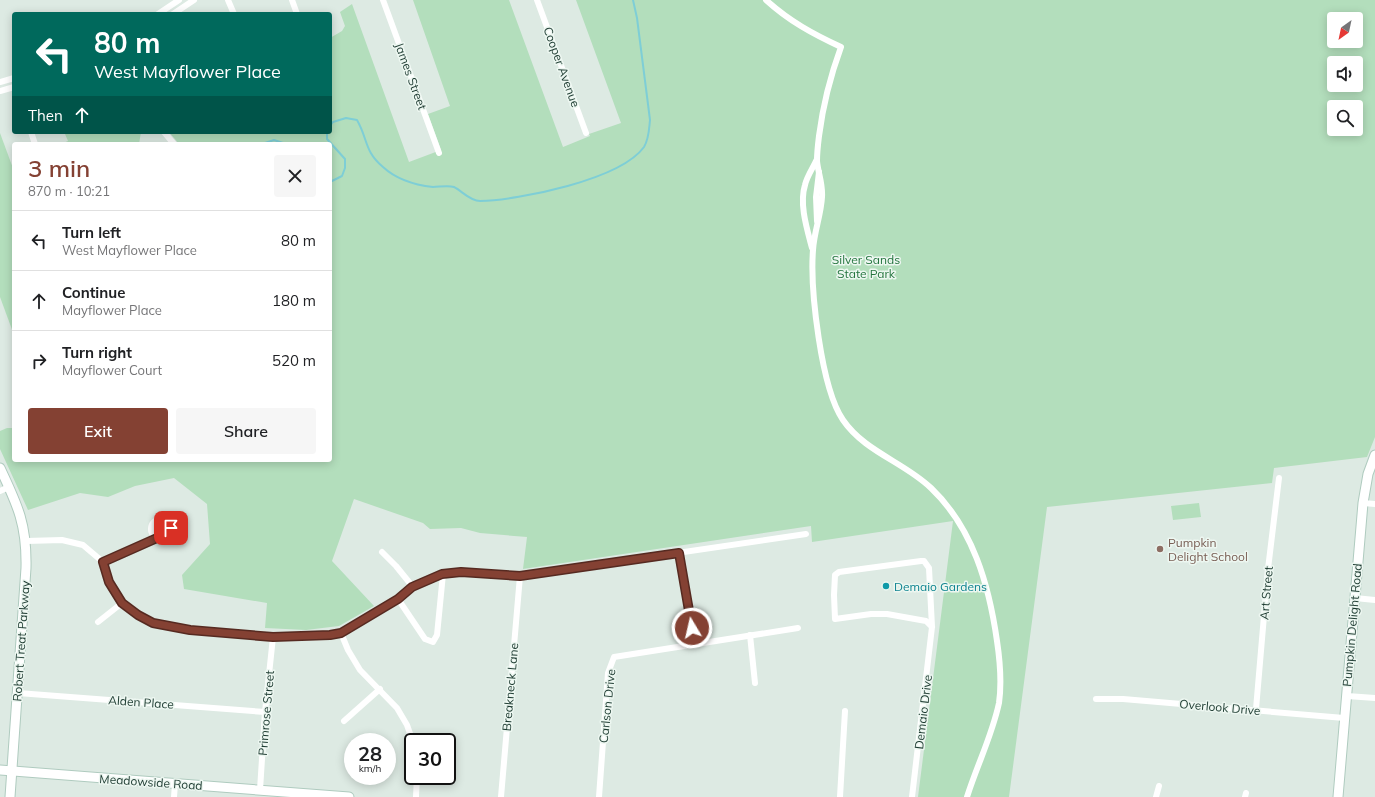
<!DOCTYPE html>
<html lang="en">
<head>
<meta charset="utf-8">
<style>
	:root { --surface:#fff; --page:#f6f6f6; --text:#202124; --muted:#757577; --line:#e0e0e0; --accent:#844133 }
	body { margin:0; font-family:Mulish,sans-serif; background:var(--page); color:var(--text); height:100vh; display:flex; flex-direction:column; font-size:15px; white-space:nowrap }
	* { box-sizing:border-box; margin:0 }
	p { font-size:13px; color:var(--muted) }
	.icon { flex:none; width:22px; height:22px; fill:none; stroke:currentColor; stroke-width:2; stroke-linecap:round; stroke-linejoin:round }
	.map { position:relative; flex:1; overflow:hidden }
	.drawer { position:absolute; left:12px; top:142px; width:320px; height:320px; display:flex; flex-direction:column; background:var(--surface); border-radius:4px; box-shadow:0 2px 10px #0003 }
	.drawer>* { flex:none }
	.top-card { position:absolute; left:12px; top:12px; width:320px; height:122px; border-radius:4px; box-shadow:0 2px 10px #0003; background:#00695c; color:#fff; overflow:hidden }
	.needle { width:26px; rotate:213deg }
	.controls { position:absolute; left:1327px; top:12px; display:grid; gap:8px }
	.controls a { display:grid; place-items:center; width:36px; height:36px; border-radius:4px; background:var(--surface); box-shadow:0 2px 10px #0003; font-size:20px }
	.speed { position:absolute; left:344px; top:733px; display:flex; gap:8px; font-size:20px; font-weight:700; text-align:center }
	.speed>* { display:grid; place-content:center; width:52px; height:52px; border-radius:50%; background:var(--surface); box-shadow:0 2px 10px #0003; line-height:1 }
	.speed small { font-size:10px; font-weight:400 }
	.speed .limit { border:2px solid #111; border-radius:6px; background:#fff; color:#111 }
	.pin { position:absolute; display:grid; place-items:center; width:34px; height:34px; color:#fff; margin:-17px; border-radius:8px; box-shadow:0 2px 6px #0006 }
	.me { position:absolute; width:44px; margin:-22px; rotate:351deg; stroke-linejoin:round; filter:drop-shadow(0 0 3px #0008) }
	.turn { display:flex; align-items:center; gap:14px; height:84px; padding:0 16px; font-size:18px }
	.turn .icon { width:52px; height:52px; stroke-width:2.5 }
	.turn b { display:block; font-size:28px; line-height:34px }
	.then { display:flex; align-items:center; height:38px; padding:0 16px; background:#0003; gap:8px; font-size:15px }
	.round { display:grid; place-items:center; flex:none; width:42px; height:42px; border-radius:4px; background:var(--page) }
	.head { display:flex; align-items:center; justify-content:space-between; height:68px; padding:0 16px }
	h1 { font-size:24px; font-weight:600; line-height:30px; color:var(--accent) }
	.action { display:flex; gap:8px; margin-top:auto; padding:8px 16px }
	.action a { flex:1; height:46px; border-radius:4px; background:var(--accent); color:#fff; font-size:16px; font-weight:600; line-height:46px; text-align:center }
	.action a+a { background:var(--page); color:var(--text) }
	ul { padding:0; list-style:none }
	li { display:flex; align-items:center; gap:12px; height:60px; padding:0 16px; border-top:1px solid var(--line) }
	li div { flex:1 }
	li b { display:block; font-size:15px }
	li em { font-style:normal }
	.map>svg:first-child { display:block }
	.green { fill:#b3debc; fill-rule:evenodd }
	.lines { fill:none; stroke-linecap:round; stroke-linejoin:round }
	.stream { stroke:#7eced6; stroke-width:2 }
	.secondary-casing { stroke:#afcbbf; stroke-width:11 }
	.street { stroke:#fff; stroke-width:6 }
	.secondary { stroke:#fff; stroke-width:9 }
	.route-casing { stroke:#562a21; stroke-width:10 }
	.route { stroke:#844133; stroke-width:7 }
	.education-dot { fill:#8d6e63; stroke:#edf7f1; stroke-width:1.5 }
	.culture-dot { fill:#0f9aa8; stroke:#edf7f1; stroke-width:1.5 }
	.labels { text-anchor:middle; dominant-baseline:central; stroke-width:3; stroke-linejoin:round; paint-order:stroke }
	.street-label { font-size:12px; fill:#1d3b31; stroke:#edf7f1 }
	.park-label { font-size:12px; fill:#24753e; stroke:#edf7f1 }
	.education-label { font-size:12px; fill:#785e54; stroke:#edf7f1; text-anchor:start }
	.culture-label { font-size:12px; fill:#0d838f; stroke:#edf7f1; text-anchor:start }
</style>
</head>
<body>
<div class="map">
<svg width="1375" height="797" viewBox="0 0 1375 797">
	<rect width="100%" height="100%" fill="#ddeae3"/>
	<g class="green">
		<path d="M 413,0 L 509,0 L 563,147 L 590,136 L 589,134 L 621,123 L 576,0 L 1375,0 L 1375,437 L 1367,457 L 1274,468 L 1272,483 L 1047,507 L 1009,797 L 918,797 L 953,521 L 812,542 L 811,526 L 523,569 L 527,537 L 480,533 L 461,528 L 430,529 L 423,523 L 354,499 L 332,561 L 374,606 L 339,626 L 306,630 L 265,628 L 267,603 L 184,589 L 182,575 L 210,544 L 207,504 L 174,478 L 135,486 L 108,497 L 80,493 L 28,510 L 0,449 L 0,431 L 7,428 L 14,428 L 14,460 L 330,460 L 330,144 L 179,144 L 169,132 L 330,132 L 330,38 L 342,31 L 345,26 L 340,12 L 352,4 L 409,162 L 441,150 L 428,114 L 450,106 ZM 1334,19 L 1356,19 L 1356,41 L 1334,41 ZM 1334,63 L 1356,63 L 1356,85 L 1334,85 ZM 1334,107 L 1356,107 L 1356,129 L 1334,129 Z"/>
		<path d="M 71,132 L 141,132 L 139,144 L 61,144 L 68,141 L 65,134 Z"/>
		<path d="M 0,133 L 14,171 L 14,335 L 0,297 Z"/>
		<path d="M 1199,503 L 1201,517 L 1173,520 L 1171,506 Z"/>
	</g>
	<g class="lines">
		<g class="stream">
			<path d="M 330,126 L 333,122 L 346,118 L 357,120 C 368,139 364,151 383,167 C 396,179 415,185 433,187 C 439,187 448,185 454,187 C 462,191 470,201 480,201 C 519,200 620,180 644,147 C 649,139 649,129 650,120 L 637,18 L 633,0"/>
			<path d="M 327,132 L 327,139 L 345,159 L 345,168 L 342,176 L 332,181 L 330,180"/>
			<path d="M 262,144 L 274,140 L 286,144"/>
		</g>
		<defs>
			<g id="secondary">
				<path d="M 0,468 C 18,506 27,525 26,568 L 10,797"/>
				<path d="M 0,770 L 349,797"/>
				<path d="M 1338,797 L 1363,503 L 1368,474 L 1375,455"/>
			</g>
		</defs>
		<use href="#secondary" class="secondary-casing"/>
		<g class="street">
			<path d="M 228,0 L 234,14"/>
			<path d="M 292,0 L 297,14"/>
			<path d="M 383,0 L 439,153"/>
			<path d="M 537,0 L 586,133"/>
			<path d="M 766,0 C 789,21 813,34 841,47 C 830,77 823,105 819,136 C 818,144 817,153 817,161 C 818,173 823,184 822,197 C 821,215 814,232 813,250 C 810,289 821,388 843,420 C 865,452 904,462 931,488 C 973,528 989,585 997,641 C 1000,661 1002,682 999,703 C 992,736 977,765 967,797"/>
			<path d="M 158,14 L 179,0"/>
			<path d="M 173,14 L 194,0"/>
			<path d="M 0,82 L 14,78"/>
			<path d="M 0,91 L 14,87"/>
			<path d="M 31,132 L 35,144"/>
			<path d="M 164,132 L 174,144"/>
			<path d="M 817,221 L 816,197 L 819,172"/>
			<path d="M 812,248 C 807,229 799,204 805,185 C 807,176 813,168 817,159"/>
			<path d="M 0,491 L 9,487"/>
			<path d="M 1363,503 L 1375,504"/>
			<circle cx="161" cy="529" r="10"/>
			<path d="M 26,541 L 62,540 L 83,545 L 103,562 L 109,582 L 122,603 L 138,615 L 153,623 L 190,630 L 273,637 L 330,635 L 341,633 L 398,599 L 413,587 L 443,574 L 461,572 L 520,576 L 806,534"/>
			<path d="M 382,552 L 396,566 L 413,587"/>
			<path d="M 679,553 L 694,643"/>
			<path d="M 103,562 L 157,538"/>
			<path d="M 1355,598 L 1375,600"/>
			<path d="M 398,599 L 425,639 L 433,642 L 437,635 L 443,574"/>
			<path d="M 98,622 L 122,603"/>
			<path d="M 341,633 L 348,650 L 360,670 L 397,708 L 407,725 L 413,742"/>
			<path d="M 750,635 L 755,683"/>
			<path d="M 18,693 L 265,712"/>
			<path d="M 1347,696 L 1375,698"/>
			<path d="M 1096,699 L 1123,699 L 1344,718"/>
			<path d="M 1256,709 L 1268,569 L 1279,478"/>
			<path d="M 344,721 L 380,689"/>
			<path d="M 260,790 L 265,712 L 273,637"/>
			<path d="M 174,797 L 175,784"/>
			<path d="M 416,797 L 417,776"/>
			<path d="M 501,797 L 520,576"/>
			<path d="M 599,797 L 608,673 L 614,657 L 798,628"/>
			<path d="M 840,797 L 845,711"/>
			<path d="M 912,797 L 932,627 L 929,568 L 924,561 L 921,561 L 839,572 L 835,575 L 834,595 L 835,619 L 871,614 L 887,614 L 926,621 L 932,627"/>
			<path d="M 1156,797 L 1159,786"/>
			<path d="M 1245,797 L 1246,793"/>
		</g>
		<use href="#secondary" class="secondary"/>
	</g>
	<g class="lines">
		<defs>
			<path id="route" d="M 171,528 L 170,534 L 166,538 L 157,538 L 103,562 L 109,582 L 122,603 L 138,615 L 153,623 L 190,630 L 273,637 L 330,635 L 341,633 L 398,599 L 412,587 L 442,574 L 461,572 L 520,576 L 679,553 L 692,628"/>
		</defs>
		<use href="#route" class="route-casing"/>
		<use href="#route" class="route"/>
	</g>
	<circle class="education-dot" cx="1160" cy="549" r="4"/>
	<circle class="culture-dot" cx="886" cy="586" r="4"/>
	<g class="labels">
		<g class="street-label">
			<text transform="translate(562 67) rotate(70)">Cooper Avenue</text>
			<text transform="translate(411 76) rotate(70)">James Street</text>
			<text transform="translate(1266 593) rotate(-85)">Art Street</text>
			<text transform="translate(1352 625) rotate(-85)">Pumpkin Delight Road</text>
			<text transform="translate(21 641) rotate(-86)">Robert Treat Parkway</text>
			<text transform="translate(510 687) rotate(-85)">Breakneck Lane</text>
			<text transform="translate(141 702) rotate(4)">Alden Place</text>
			<text transform="translate(607 706) rotate(-84)">Carlson Drive</text>
			<text transform="translate(1220 707) rotate(5)">Overlook Drive</text>
			<text transform="translate(923 712) rotate(-83)">Demaio Drive</text>
			<text transform="translate(266 713) rotate(-85)">Primrose Street</text>
			<text transform="translate(151 782) rotate(4)">Meadowside Road</text>
		</g>
		<g class="park-label">
			<text x="866" y="259">Silver Sands<tspan x="866" dy="14">State Park</tspan></text>
		</g>
		<g class="education-label">
			<text x="1168" y="542">Pumpkin<tspan x="1168" dy="14">Delight School</tspan></text>
		</g>
		<g class="culture-label">
			<text x="894" y="586">Demaio Gardens</text>
		</g>
	</g>
</svg>
<div class="controls">
<a><svg class="needle" viewBox="-14 -14 28 28"><path d="M0-13l5 13h-10z" fill="#e53935"/><path d="M0 13l5-13h-10z" fill="#757577"/></svg></a>
<a><svg class="icon" aria-label="sound" viewBox="0 0 24 24"><path d="M4 9h4l5-4v14l-5-4H4zM17 9q2 3 0 6"/></svg></a>
<a><svg class="icon" aria-label="search" viewBox="0 0 24 24"><circle cx="10" cy="10" r="6"/><path d="M15 15l6 6"/></svg></a>
</div>
<div class="speed"><div>28<small>km/h</small></div><div class="limit">30</div></div>
<div class="pin" style="left:171px;top:528px;background:#d93025"><svg class="icon" aria-label="arrive" viewBox="0 0 24 24"><path d="M6 21V4h12l-3 4 3 4H6"/></svg></div>
<svg class="me" style="left:692px;top:628px" viewBox="-20 -20 40 40"><circle r="17" fill="#844133" stroke="#fff" stroke-width="3"/><path d="M0-11L8 9 0 5-8 9z" fill="#fff"/></svg>
<div class="top-card">
<div class="turn"><svg class="icon" aria-label="left" viewBox="0 0 24 24"><path d="M17 20v-9H6M10 6l-5 5 5 5"/></svg><div><b>80 m</b>West Mayflower Place</div></div>
<div class="then">Then<svg class="icon" aria-label="ahead" viewBox="0 0 24 24"><path d="M12 20V5M6 11l6-6 6 6"/></svg></div>
</div>
<section class="drawer">
<div class="head"><div><h1>3 min</h1><p>870 m · 10:21</p></div><a class="round"><svg class="icon" aria-label="close" viewBox="0 0 24 24"><path d="M6 6l12 12M18 6L6 18"/></svg></a></div>
<ul>
<li><svg class="icon" aria-label="left" viewBox="0 0 24 24"><path d="M17 20v-9H6M10 6l-5 5 5 5"/></svg><div><b>Turn left</b><p>West Mayflower Place</p></div><em>80 m</em></li>
<li><svg class="icon" aria-label="ahead" viewBox="0 0 24 24"><path d="M12 20V5M6 11l6-6 6 6"/></svg><div><b>Continue</b><p>Mayflower Place</p></div><em>180 m</em></li>
<li><svg class="icon" aria-label="right" viewBox="0 0 24 24"><path d="M7 20v-9h11M14 6l5 5-5 5"/></svg><div><b>Turn right</b><p>Mayflower Court</p></div><em>520 m</em></li>
</ul>
<div class="action"><a>Exit</a><a>Share</a></div>
</section>
</div>
</body>
</html>
